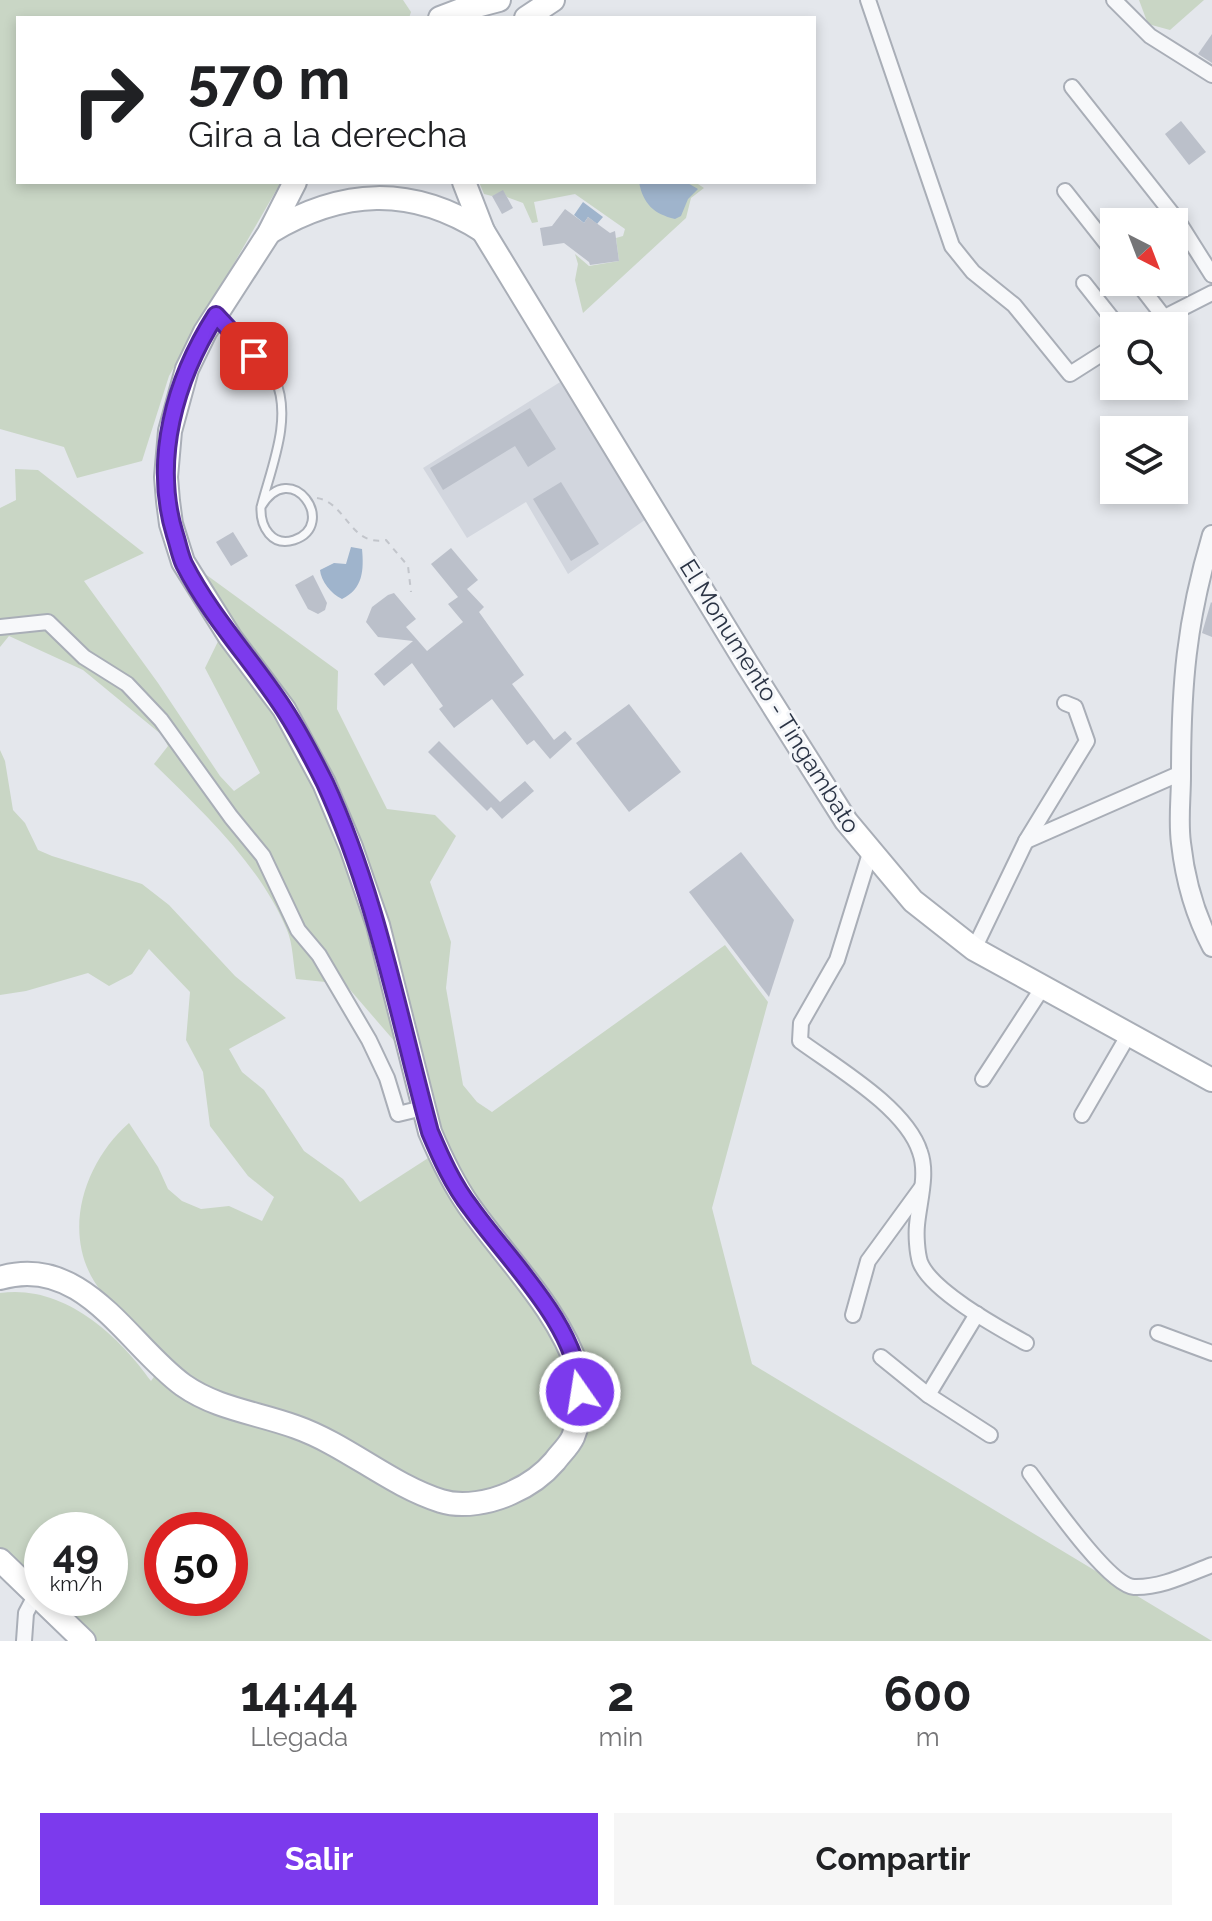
<!DOCTYPE html>
<html lang="es">
<head>
<meta charset="utf-8">
<style>
	:root { --surface:#fff; --page:#f6f6f6; --text:#202124; --muted:#757577; --accent:#7c3aed }
	body { margin:0; font-family:Raleway,sans-serif; background:var(--page); color:var(--text); height:100vh; display:flex; flex-direction:column; font-size:30px; white-space:nowrap }
	* { box-sizing:border-box; margin:0 }
	p { font-size:26px; color:var(--muted) }
	.icon { flex:none; width:44px; height:44px; fill:none; stroke:currentColor; stroke-width:2; stroke-linecap:round; stroke-linejoin:round }
	.map { position:relative; height:1641px; overflow:hidden }
	.side { display:flex; flex-direction:column; background:var(--surface); flex:1 }
	.side>* { flex:none }
	.banner { position:absolute; left:16px; top:16px; width:800px; height:168px; border-radius:0px; box-shadow:0 4px 12px #0003; background:#fff; color:var(--text); overflow:hidden }
	.needle { width:52px; rotate:138deg }
	.tools { position:absolute; left:1100px; top:208px; display:grid; gap:16px }
	.tools a { display:grid; place-items:center; width:88px; height:88px; border-radius:0px; background:var(--surface); box-shadow:0 4px 12px #0003; font-size:40px }
	.speed { position:absolute; left:24px; top:1512px; display:flex; gap:16px; font-size:40px; font-weight:700; text-align:center }
	.speed>* { display:grid; place-content:center; width:104px; height:104px; border-radius:50%; background:var(--surface); box-shadow:0 4px 12px #0003; line-height:1 }
	.speed small { font-size:20px; font-weight:400 }
	.speed .limit { border:12px solid #d22; background:#fff; color:#111 }
	.pin { position:absolute; display:grid; place-items:center; width:68px; height:68px; color:#fff; margin:-34px; border-radius:16px; box-shadow:0 4px 12px #0006 }
	.me { position:absolute; width:88px; margin:-44px; rotate:347deg; stroke-linejoin:round; filter:drop-shadow(0 0 6px #0008) }
	.turn { display:flex; align-items:center; gap:28px; height:168px; padding:0 40px; font-size:36px }
	.turn .icon { width:104px; height:104px; stroke-width:2.5 }
	.turn b { display:block; font-size:56px; line-height:68px }
	.eta { display:flex; justify-content:space-evenly; align-items:center; height:136px; text-align:center }
	.eta b { font-size:48px; font-weight:700; line-height:56px }
	.primary-button { display:flex; gap:16px; margin-top:auto; padding:16px 40px }
	.primary-button a { flex:1; height:92px; border-radius:0px; background:var(--accent); color:#fff; font-size:32px; font-weight:700; line-height:92px; text-align:center }
	.primary-button a+a { background:var(--page); color:var(--text) }
	.map>svg:first-child { display:block }
	.built { fill:#d2d6de }
	.green { fill:#c9d6c5; fill-rule:evenodd }
	.water { fill:#9fb4cc }
	.building { fill:#bbc0ca }
	.lines { fill:none; stroke-linecap:round; stroke-linejoin:round }
	.service-casing { stroke:#a9aeb7; stroke-width:11 }
	.minor-casing { stroke:#a9aeb7; stroke-width:18 }
	.tertiary-casing { stroke:#a9aeb7; stroke-width:22 }
	.secondary-casing { stroke:#a9aeb7; stroke-width:26 }
	.path { stroke:#c2c5cb; stroke-width:2; stroke-dasharray:6 6; stroke-linecap:butt }
	.service { stroke:#f7f8fa; stroke-width:7 }
	.minor { stroke:#f7f8fa; stroke-width:14 }
	.tertiary { stroke:#f7f8fa; stroke-width:18 }
	.secondary { stroke:#fff; stroke-width:22 }
	.route-casing { stroke:#51269a; stroke-width:20 }
	.route { stroke:#7c3aed; stroke-width:14 }
	.labels { text-anchor:middle; dominant-baseline:central; stroke-width:6; stroke-linejoin:round; paint-order:stroke }
	.street-label { font-size:24px; fill:#2b3445; stroke:#f4f6f9 }
</style>
</head>
<body>
<div class="map">
<svg width="1212" height="1641" viewBox="0 0 1212 1641">
	<rect width="100%" height="100%" fill="#e4e7ec"/>
	<path class="built" d="M 565,379 L 649,517 L 568,574 L 526,502 L 467,538 L 423,468 Z"/>
	<g class="green">
		<path d="M 0,0 L 403,0 L 411,12 L 409,18 L 18,18 L 18,182 L 281,182 L 169,376 L 142,461 L 77,478 L 64,447 L 0,429 Z"/>
		<path d="M 1139,0 L 1204,0 L 1170,30 L 1148,24 Z"/>
		<path d="M 479,182 L 695,182 L 704,188 L 691,198 L 686,218 L 583,313 L 575,280 L 578,264 L 575,254 L 589,266 L 619,261 L 616,238 L 623,236 L 625,229 L 575,194 L 534,202 L 538,222 L 532,223 L 523,203 L 507,197 L 503,191 L 492,196 L 484,194 Z"/>
		<path d="M 15,469 L 38,470 L 144,553 L 84,581 L 158,683 L 220,776 L 234,791 L 260,773 L 205,668 L 227,623 L 186,560 L 338,671 L 337,709 L 387,809 L 435,815 L 456,836 L 430,882 L 451,942 L 446,988 L 463,1085 L 477,1102 L 492,1112 L 725,945 L 768,1002 L 712,1208 L 752,1364 L 1212,1641 L 94,1641 L 51,1598 L 110,1598 L 110,1530 L 42,1530 L 42,1590 L 0,1549 L 0,1293 C 62,1284 117,1333 151,1381 L 168,1357 C 146,1335 120,1315 101,1291 C 59,1238 83,1163 129,1123 L 158,1167 L 168,1189 L 182,1201 L 201,1209 L 229,1206 L 262,1221 L 274,1197 L 248,1176 L 210,1126 L 203,1072 L 186,1040 L 190,992 L 149,949 L 132,974 L 109,986 L 88,973 L 26,991 L 0,995 L 0,750 L 5,761 L 13,810 L 25,823 L 38,850 L 52,856 L 142,884 L 169,905 L 235,976 L 286,1018 L 229,1049 L 242,1072 L 264,1090 L 304,1151 L 343,1179 L 360,1202 L 436,1153 L 415,1065 L 345,984 L 296,979 C 293,963 293,944 287,930 C 260,865 203,812 154,764 L 168,746 L 162,735 L 83,670 L 9,636 L 0,647 L 0,508 L 16,500 ZM 162,1530 L 230,1530 L 230,1598 L 162,1598 Z"/>
	</g>
	<g class="water">
		<path d="M 639,182 L 686,182 L 698,189 L 688,199 L 681,216 L 675,219 C 654,214 643,204 639,182 Z"/>
		<path d="M 583,202 L 603,217 L 597,224 L 588,217 L 584,223 L 574,215 Z"/>
		<path d="M 351,547 L 362,549 C 364,570 363,589 342,599 C 331,594 321,581 320,570 L 334,563 L 346,564 Z"/>
	</g>
	<g class="building">
		<path d="M 1212,34 L 1212,63 L 1198,54 Z"/>
		<path d="M 1181,121 L 1206,152 L 1189,165 L 1165,134 Z"/>
		<path d="M 503,190 L 513,208 L 502,214 L 492,196 Z"/>
		<path d="M 565,209 L 584,223 L 588,217 L 610,233 L 615,231 L 619,261 L 590,265 L 589,262 L 564,243 L 543,246 L 540,228 L 552,226 Z"/>
		<path d="M 530,408 L 556,449 L 528,467 L 515,446 L 443,490 L 430,468 Z"/>
		<path d="M 561,482 L 599,544 L 571,561 L 533,499 Z"/>
		<path d="M 233,532 L 248,556 L 231,566 L 216,542 Z"/>
		<path d="M 451,548 L 478,580 L 467,589 L 484,607 L 479,612 L 524,675 L 512,684 L 554,740 L 565,731 L 572,739 L 550,759 L 534,740 L 527,745 L 492,699 L 454,728 L 439,709 L 443,706 L 412,663 L 384,686 L 374,674 L 413,641 L 378,637 L 366,622 L 372,607 L 388,595 L 394,593 L 416,619 L 406,627 L 427,651 L 463,622 L 448,604 L 458,597 L 431,564 Z"/>
		<path d="M 313,575 L 327,603 L 325,610 L 318,614 L 308,609 L 295,585 Z"/>
		<path d="M 1211,602 L 1212,603 L 1212,637 L 1202,633 Z"/>
		<path d="M 629,704 L 681,772 L 629,812 L 576,743 Z"/>
		<path d="M 439,741 L 500,802 L 525,781 L 534,791 L 502,819 L 491,807 L 487,811 L 428,752 Z"/>
		<path d="M 741,852 L 794,920 L 769,997 L 689,892 Z"/>
	</g>
	<g class="lines">
		<defs>
			<path id="service" d="M 218,317 L 275,379 C 293,418 271,468 261,507 C 260,527 272,547 294,540 C 339,525 291,456 261,507"/>
			<g id="minor">
				<path d="M 868,0 L 952,246 L 973,272 L 1014,305 L 1070,374 L 1114,346"/>
				<path d="M 1114,0 L 1150,36 L 1212,75"/>
				<path d="M 1072,87 L 1178,221 L 1212,275"/>
				<path d="M 1065,191 L 1114,253"/>
				<path d="M 1137,282 L 1164,317"/>
				<path d="M 1084,283 L 1118,326"/>
				<path d="M 1147,326 L 1212,293"/>
				<path d="M 0,627 L 48,622 L 84,657 L 127,684 L 161,720 L 231,817 L 263,856 L 298,930 L 319,955 L 369,1040 L 387,1078 L 398,1114 L 423,1108"/>
				<path d="M 1026,841 L 1181,773"/>
				<path d="M 871,850 L 837,960 L 801,1023 L 800,1041 C 837,1068 906,1108 920,1152 C 928,1174 919,1202 917,1225 C 916,1235 917,1252 920,1262 C 931,1291 999,1328 1026,1343"/>
				<path d="M 974,949 L 1026,841 L 1087,741 L 1075,707 L 1065,703"/>
				<path d="M 983,1079 L 1043,987"/>
				<path d="M 1082,1115 L 1129,1034"/>
				<path d="M 853,1315 L 868,1261 L 922,1187"/>
				<path d="M 1158,1333 L 1212,1353"/>
				<path d="M 881,1357 L 928,1395 L 990,1435"/>
				<path d="M 928,1395 L 977,1314"/>
				<path d="M 1030,1473 C 1047,1496 1108,1585 1134,1587 C 1161,1588 1188,1574 1212,1565"/>
				<path d="M 24,1641 L 26,1613 L 36,1594"/>
			</g>
			<path id="tertiary" d="M 1212,535 C 1186,622 1181,686 1181,776 C 1181,798 1178,821 1181,843 C 1185,879 1195,915 1212,947"/>
			<g id="secondary">
				<path d="M 440,18 L 461,10 L 499,0"/>
				<path d="M 526,18 L 553,0"/>
				<path d="M 464,182 L 483,231 L 747,664 L 846,821 L 913,901 L 974,949 L 1212,1080"/>
				<path d="M 270,232 C 342,189 411,185 483,231"/>
				<path d="M 0,1278 C 83,1253 128,1345 183,1385 C 217,1409 258,1413 296,1427 C 347,1445 390,1485 441,1501 C 463,1508 491,1502 511,1493 C 527,1486 544,1474 555,1461 C 560,1454 569,1446 573,1437 C 580,1419 585,1391 579,1372 C 558,1308 507,1260 469,1206 C 453,1183 441,1158 430,1132 L 378,925 L 351,847 L 324,783 L 284,709 L 230,637 L 183,562 L 171,524 L 168,501 L 166,477 L 170,431 L 187,369 L 205,332 L 269,233 L 295,182"/>
				<path d="M 0,1560 L 84,1641"/>
			</g>
		</defs>
		<use href="#service" class="service-casing"/>
		<use href="#minor" class="minor-casing"/>
		<use href="#tertiary" class="tertiary-casing"/>
		<use href="#secondary" class="secondary-casing"/>
		<path class="path" d="M 317,498 C 347,503 350,547 386,540 L 408,566 L 411,592"/>
		<use href="#service" class="service"/>
		<use href="#minor" class="minor"/>
		<use href="#tertiary" class="tertiary"/>
		<use href="#secondary" class="secondary"/>
	</g>
	<g class="lines">
		<defs>
			<path id="route" d="M 254,356 L 216,315 C 175,379 152,460 175,535 C 178,544 180,555 184,564 C 211,617 252,660 284,709 C 299,732 313,759 325,783 C 376,894 398,1014 430,1132 C 441,1158 453,1185 471,1208 C 507,1259 579,1327 580,1392"/>
		</defs>
		<use href="#route" class="route-casing"/>
		<use href="#route" class="route"/>
	</g>
	<g class="labels">
		<g class="street-label">
			<text transform="translate(770 696) rotate(58)">El Monumento - Tingambato</text>
		</g>
	</g>
</svg>
<div class="tools">
<a><svg class="needle" viewBox="-14 -14 28 28"><path d="M0-13l5 13h-10z" fill="#e53935"/><path d="M0 13l5-13h-10z" fill="#757577"/></svg></a>
<a><svg class="icon" aria-label="search" viewBox="0 0 24 24"><circle cx="10" cy="10" r="6"/><path d="M15 15l6 6"/></svg></a>
<a><svg class="icon" aria-label="layers" viewBox="0 0 24 24"><path d="M12 4l9 5-9 5-9-5zM3 14l9 5 9-5"/></svg></a>
</div>
<div class="speed"><div>49<small>km/h</small></div><div class="limit">50</div></div>
<div class="pin" style="left:254px;top:356px;background:#d93025"><svg class="icon" aria-label="arrive" viewBox="0 0 24 24"><path d="M6 21V4h12l-3 4 3 4H6"/></svg></div>
<svg class="me" style="left:580px;top:1392px" viewBox="-20 -20 40 40"><circle r="17" fill="#7c3aed" stroke="#fff" stroke-width="3"/><path d="M0-11L8 9 0 5-8 9z" fill="#fff"/></svg>
<div class="banner">
<div class="turn"><svg class="icon" aria-label="right" viewBox="0 0 24 24"><path d="M7 20v-9h11M14 6l5 5-5 5"/></svg><div><b>570 m</b>Gira a la derecha</div></div>
</div>
</div>
<section class="side">
<div class="eta">
<div><b>14:44</b><p>Llegada</p></div>
<div><b>2</b><p>min</p></div>
<div><b>600</b><p>m</p></div>
</div>
<div class="primary-button"><a>Salir</a><a>Compartir</a></div>
</section>
</body>
</html>
